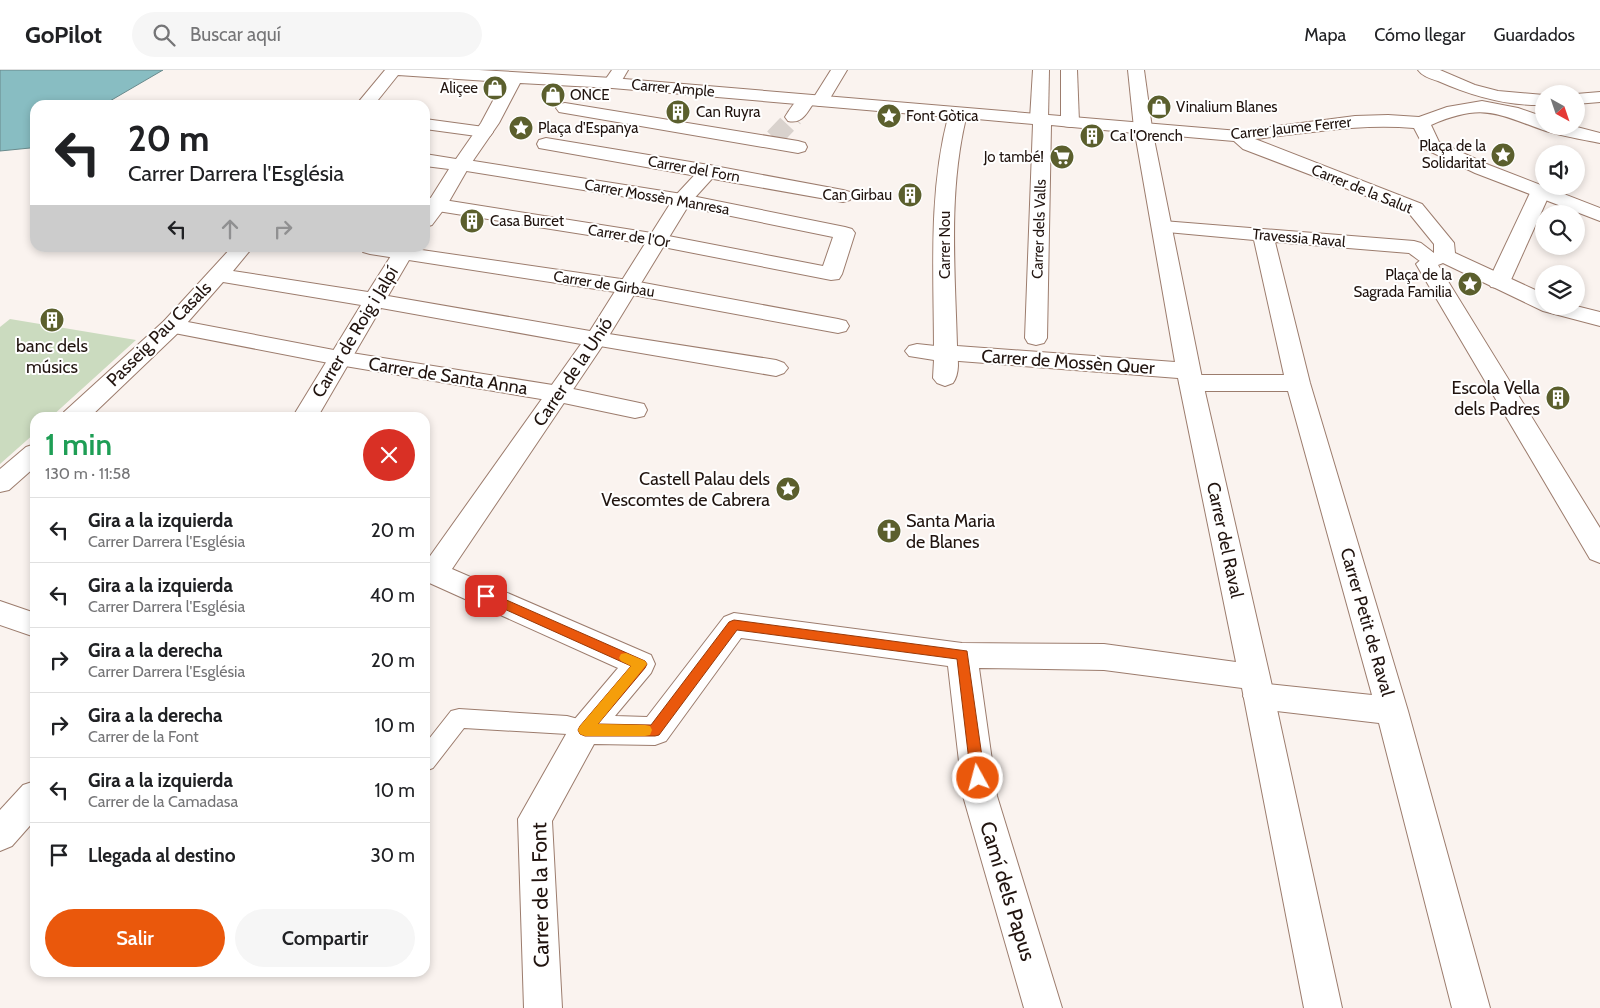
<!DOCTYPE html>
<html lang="es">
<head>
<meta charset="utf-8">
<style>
	:root { --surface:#fff; --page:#f6f6f6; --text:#202124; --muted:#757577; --line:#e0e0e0; --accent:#ea580c }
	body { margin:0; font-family:Cabin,sans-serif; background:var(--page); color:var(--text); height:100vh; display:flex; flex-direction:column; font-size:19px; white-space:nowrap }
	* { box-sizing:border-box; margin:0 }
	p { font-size:16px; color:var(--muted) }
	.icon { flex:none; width:28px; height:28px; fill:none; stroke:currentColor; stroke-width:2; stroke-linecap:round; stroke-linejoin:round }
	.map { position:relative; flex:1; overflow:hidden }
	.drawer { position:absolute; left:30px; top:342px; width:400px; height:565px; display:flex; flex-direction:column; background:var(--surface); border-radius:15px; box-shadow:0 2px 8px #0003 }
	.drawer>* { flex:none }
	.hud { position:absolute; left:30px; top:30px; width:400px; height:152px; border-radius:15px; box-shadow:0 2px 8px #0003; background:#fff; color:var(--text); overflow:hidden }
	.needle { width:32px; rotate:140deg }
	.controls { position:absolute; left:1535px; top:15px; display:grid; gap:10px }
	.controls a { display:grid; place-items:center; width:50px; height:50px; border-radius:50%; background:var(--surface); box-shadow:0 2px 8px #0003; font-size:25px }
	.pin { position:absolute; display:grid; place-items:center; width:42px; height:42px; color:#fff; margin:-21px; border-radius:10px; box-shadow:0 2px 8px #0006 }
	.me { position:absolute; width:55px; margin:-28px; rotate:353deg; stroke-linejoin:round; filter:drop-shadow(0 0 4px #0008) }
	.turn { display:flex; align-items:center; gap:18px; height:105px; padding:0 15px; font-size:22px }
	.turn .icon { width:65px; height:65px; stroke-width:2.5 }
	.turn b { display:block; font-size:35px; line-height:42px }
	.lanes { display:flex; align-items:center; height:48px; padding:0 15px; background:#0003; justify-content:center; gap:25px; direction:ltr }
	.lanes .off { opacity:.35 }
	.round { display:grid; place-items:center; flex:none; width:52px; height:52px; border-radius:26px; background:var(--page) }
	.summary { display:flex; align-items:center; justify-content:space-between; height:85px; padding:0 15px }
	h1 { font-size:30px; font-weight:600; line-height:38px; color:#1e9e55 }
	.cta { display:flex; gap:10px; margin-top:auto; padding:10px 15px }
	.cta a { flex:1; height:58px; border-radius:30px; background:var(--accent); color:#fff; font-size:20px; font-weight:600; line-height:58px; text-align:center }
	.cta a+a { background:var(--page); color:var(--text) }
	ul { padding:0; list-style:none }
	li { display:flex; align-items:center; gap:15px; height:65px; padding:0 15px; border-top:1px solid var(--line) }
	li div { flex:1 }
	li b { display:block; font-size:19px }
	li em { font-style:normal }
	header { display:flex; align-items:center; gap:30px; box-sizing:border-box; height:70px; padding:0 25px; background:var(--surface); border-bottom:1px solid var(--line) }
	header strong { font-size:24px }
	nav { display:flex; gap:28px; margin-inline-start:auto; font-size:18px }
	.search { width:350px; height:45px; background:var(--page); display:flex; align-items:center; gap:12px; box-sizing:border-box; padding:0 18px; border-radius:28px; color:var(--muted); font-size:19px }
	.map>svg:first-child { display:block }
	.green { fill:#cbdbbf }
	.water { fill:#88bdc2; stroke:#698a8c }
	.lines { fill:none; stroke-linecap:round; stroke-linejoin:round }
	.pedestrian-tunnel { stroke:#d9d2cd; stroke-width:19; stroke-dasharray:19 9; stroke-linecap:butt }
	.service-casing { stroke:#9c7c6d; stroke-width:2 }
	.pedestrian-casing { stroke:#9c7c6d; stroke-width:2 }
	.minor-casing { stroke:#9c7c6d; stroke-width:2 }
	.service { fill:#fff; fill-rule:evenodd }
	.pedestrian { fill:#fff; fill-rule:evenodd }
	.minor { fill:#fff; fill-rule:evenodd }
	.route { fill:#ea580c; stroke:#983908 }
	.slow { fill:#f59e0b }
	.labels { text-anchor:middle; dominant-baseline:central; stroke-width:4; stroke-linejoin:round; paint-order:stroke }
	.far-poi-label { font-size:15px; fill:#21140f; stroke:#fff; text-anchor:start }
	.far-street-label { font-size:15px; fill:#21140f; stroke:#fff }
	.street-label { font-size:18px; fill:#21140f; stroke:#fff }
	.poi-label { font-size:18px; fill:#21140f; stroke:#fff; text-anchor:end }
	.near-street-label { font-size:21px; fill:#21140f; stroke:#fff }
</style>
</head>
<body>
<header>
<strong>GoPilot</strong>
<div class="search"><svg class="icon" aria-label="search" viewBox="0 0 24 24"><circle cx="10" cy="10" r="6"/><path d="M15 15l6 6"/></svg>Buscar aquí</div>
<nav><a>Mapa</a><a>Cómo llegar</a><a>Guardados</a></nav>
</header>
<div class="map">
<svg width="1600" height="938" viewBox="0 0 1600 938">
	<rect width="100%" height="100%" fill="#faf3ef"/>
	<path class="green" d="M 10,249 L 136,270 L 51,347 L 35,348 L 35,363 L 0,394 L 0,257 Z"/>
	<path class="water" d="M 0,0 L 163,0 L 103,35 L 35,35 L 35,75 L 30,78 L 0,81 Z"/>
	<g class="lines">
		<path class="pedestrian-tunnel" d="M 774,68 L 794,47"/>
		<defs>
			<path id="service" d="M 459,639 L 567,646 L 593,653 L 596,660 L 593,667 L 585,670 L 567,664 L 464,658 L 433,698 L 425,701 L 425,674 L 451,641 Z"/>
			<g id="pedestrian">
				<path d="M 612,0 L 628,0 L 618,17 L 606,17 L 603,13 Z"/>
				<path d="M 831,0 L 847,0 L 826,35 L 820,36 L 813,34 C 806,44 802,54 788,51 L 785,47 C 792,36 800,21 814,27 Z"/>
				<path d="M 1033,0 L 1049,0 L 1048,49 L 1045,53 L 1039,54 L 1033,53 L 1030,49 Z"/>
				<path d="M 1061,0 L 1077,0 L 1079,52 L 1076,56 L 1070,57 L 1064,56 L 1061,52 Z"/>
				<path d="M 1128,0 L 1144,0 L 1152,58 L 1149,62 L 1143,63 L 1137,62 L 1134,58 Z"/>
				<path d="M 565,33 L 798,71 L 805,73 L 807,77 L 805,81 L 798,83 L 559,42 L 556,38 L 559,34 Z"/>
				<path d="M 425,49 L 484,57 L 490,58 L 493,62 L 490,66 L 484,67 L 425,59 Z"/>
				<path d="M 546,68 L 709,95 L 843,120 L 850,122 L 853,126 L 850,130 L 843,132 L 539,78 L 537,74 L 539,70 Z"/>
				<path d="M 461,89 L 682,124 L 845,157 L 852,159 L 855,163 L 842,204 L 839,209 L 831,210 L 658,176 L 425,139 L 425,127 L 658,164 L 823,196 L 833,167 L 682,136 L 454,99 L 452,95 L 454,91 Z"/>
				<path d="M 1540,117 L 1547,119 L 1550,123 L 1510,212 L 1507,217 L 1499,218 L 1491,217 L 1488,212 L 1530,123 L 1533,119 Z"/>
				<path d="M 1163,151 L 1414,171 L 1421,173 L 1443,190 L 1439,194 C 1426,198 1419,190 1409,183 L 1275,172 L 1310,313 L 1408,641 L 1490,938 L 1452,938 L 1379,653 L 1259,639 L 1248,635 L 1243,626 L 1248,617 L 1259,613 L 1372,625 L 1288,321 L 1191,321 L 1183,319 L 1179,313 L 1183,307 L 1191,305 L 1284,305 L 1254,170 L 1156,161 L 1153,157 L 1156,153 Z"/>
				<path d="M 360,178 L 408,178 L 628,210 L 838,249 L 846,251 L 849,256 L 846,261 L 838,263 L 628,224 L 370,184 L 363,182 Z"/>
				<path d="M 172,249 L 339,281 L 559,316 L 635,332 L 644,334 L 647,340 L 644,346 L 635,348 L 559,332 L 339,295 L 164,261 L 161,256 L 164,251 Z"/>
				<path d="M 596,262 L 776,290 L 784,293 L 788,298 L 784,303 L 776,306 L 588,274 L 585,269 L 588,264 Z"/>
				<path d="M 917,274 L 954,278 C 960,287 959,305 953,313 L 945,316 L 937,313 L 933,308 L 934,290 L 909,286 L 905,281 L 909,276 Z"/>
				<path d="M 0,531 L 35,543 L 35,567 L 0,555 Z"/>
			</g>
			<g id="minor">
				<path d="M 385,0 L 479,0 L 612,8 L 1239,61 L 1355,46 L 1388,45 L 1419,47 L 1447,37 L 1482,31 L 1518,38 L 1544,47 L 1544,56 L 1573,56 L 1600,63 L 1600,73 C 1581,69 1561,66 1543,60 C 1495,43 1482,33 1431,55 L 1439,72 L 1489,95 L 1600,138 L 1600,151 L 1475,103 L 1425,79 L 1414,58 C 1360,53 1308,63 1255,69 L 1422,134 L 1454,173 L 1455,183 L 1544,224 L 1544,236 L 1576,236 L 1600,242 L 1600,256 L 1543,241 L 1443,193 L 1438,195 L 1600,458 L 1600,493 L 1590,489 L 1416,194 L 1425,186 L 1434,183 L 1434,174 L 1408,142 L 1243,79 L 1234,71 L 1153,64 L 1203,313 L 1270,607 L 1342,938 L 1304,938 L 1242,618 L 1104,600 L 979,598 L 997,726 L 1062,938 L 1024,938 L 963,726 L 948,596 L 741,568 L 666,671 L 655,675 L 594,674 L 552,751 L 562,938 L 524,938 L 518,749 L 574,650 L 618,598 L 425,511 L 425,488 L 428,489 L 581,274 L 381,238 L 317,348 L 292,348 L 361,235 L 223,212 L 180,261 L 89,348 L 61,348 L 64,342 L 164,251 L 231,178 L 252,178 L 233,201 L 368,222 L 396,178 L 416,178 L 388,226 L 590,261 L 675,126 L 702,97 L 709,95 L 716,97 L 719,101 L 690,133 L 607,269 L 452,499 L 651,585 L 655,594 L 651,603 L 615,646 L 647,647 L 724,547 L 734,543 L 962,573 L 1104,574 L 1236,592 L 1178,308 L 946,290 L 938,288 L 934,283 C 934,204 928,124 948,47 L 612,18 L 520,13 L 499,53 L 470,95 L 447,135 L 432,155 L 425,157 L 425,137 L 449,99 L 425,96 L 425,84 L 456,89 L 481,53 L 503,12 L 398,5 L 374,35 L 356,35 ZM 966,48 L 1033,54 L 1025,268 L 1028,273 L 1036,275 L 1044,273 L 1047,268 L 1051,55 L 1135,63 L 1175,292 L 957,276 C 955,201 948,123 966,48 Z"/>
				<path d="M 1418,0 L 1440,0 L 1475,15 L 1498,21 L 1544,25 L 1544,35 C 1506,36 1472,26 1438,11 C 1431,9 1422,6 1418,0 Z"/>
				<path d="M 1600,22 L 1600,32 L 1576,34 L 1576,24 Z"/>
				<path d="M 35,374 L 35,397 L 9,420 L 0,422 L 0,399 L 26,377 Z"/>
				<path d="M 35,711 L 35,750 L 12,776 L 0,781 L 0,740 L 23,715 Z"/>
			</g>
		</defs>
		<use href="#service" class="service-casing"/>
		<use href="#pedestrian" class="pedestrian-casing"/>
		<use href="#minor" class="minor-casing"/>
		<use href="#service" class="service"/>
		<use href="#pedestrian" class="pedestrian"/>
		<use href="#minor" class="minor"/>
	</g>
	<path class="route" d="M 486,521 L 645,591 L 647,594 L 645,598 L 598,654 L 651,655 L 729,552 L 734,550 L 967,581 L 985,708 L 983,713 L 978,714 L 973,713 L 971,708 L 957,589 L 737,560 L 659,665 L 655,666 L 585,666 L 580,664 L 578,660 L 580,656 L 631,596 L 482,529 L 480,526 L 482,522 Z"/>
	<path class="slow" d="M 626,583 L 645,591 L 647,594 L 598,654 L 645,655 L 650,656 L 652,660 L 650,665 L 645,666 L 585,666 L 580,664 L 578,660 L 580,656 L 631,596 L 621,591 L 619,588 L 621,584 Z"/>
	<defs>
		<symbol id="shop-disc" viewBox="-11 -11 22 22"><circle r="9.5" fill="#5b5f2d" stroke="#fff"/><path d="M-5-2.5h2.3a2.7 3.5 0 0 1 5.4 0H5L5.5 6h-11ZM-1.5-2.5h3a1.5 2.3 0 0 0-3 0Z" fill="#fff"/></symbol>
		<symbol id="building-disc" viewBox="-11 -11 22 22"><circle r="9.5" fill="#5b5f2d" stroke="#fff"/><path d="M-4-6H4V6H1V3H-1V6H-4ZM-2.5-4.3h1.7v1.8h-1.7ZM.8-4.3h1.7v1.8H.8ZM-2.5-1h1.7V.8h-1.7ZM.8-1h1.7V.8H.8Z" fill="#fff"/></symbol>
		<symbol id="sight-disc" viewBox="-11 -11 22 22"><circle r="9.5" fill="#5b5f2d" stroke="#fff"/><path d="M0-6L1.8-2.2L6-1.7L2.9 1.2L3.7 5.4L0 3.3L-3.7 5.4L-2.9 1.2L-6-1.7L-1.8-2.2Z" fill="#fff"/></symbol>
		<symbol id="supermarket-disc" viewBox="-11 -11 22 22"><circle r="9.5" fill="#5b5f2d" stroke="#fff"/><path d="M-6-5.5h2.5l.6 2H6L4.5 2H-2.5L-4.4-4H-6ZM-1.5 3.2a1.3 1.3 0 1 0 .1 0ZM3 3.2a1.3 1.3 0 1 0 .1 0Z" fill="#fff"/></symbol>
		<symbol id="church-disc" viewBox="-11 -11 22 22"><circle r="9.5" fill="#5b5f2d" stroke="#fff"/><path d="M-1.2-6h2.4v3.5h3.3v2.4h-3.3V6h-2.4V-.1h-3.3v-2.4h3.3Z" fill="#fff"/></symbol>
	</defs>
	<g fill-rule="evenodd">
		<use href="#shop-disc" x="481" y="4" width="28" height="28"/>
		<use href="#shop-disc" x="539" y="11" width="28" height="28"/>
		<use href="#shop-disc" x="1145" y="23" width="28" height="28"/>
		<use href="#building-disc" x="664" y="28" width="28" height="28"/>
		<use href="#sight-disc" x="875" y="32" width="28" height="28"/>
		<use href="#sight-disc" x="507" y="44" width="28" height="28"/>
		<use href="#building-disc" x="1078" y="52" width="28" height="28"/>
		<use href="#sight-disc" x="1489" y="71" width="28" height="28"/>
		<use href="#supermarket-disc" x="1048" y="73" width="28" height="28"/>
		<use href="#building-disc" x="896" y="111" width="28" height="28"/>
		<use href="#building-disc" x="458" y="137" width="28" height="28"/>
		<use href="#sight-disc" x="1456" y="200" width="28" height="28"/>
		<use href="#building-disc" x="38" y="236" width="28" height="28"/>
		<use href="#building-disc" x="1544" y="314" width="28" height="28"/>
		<use href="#sight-disc" x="774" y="405" width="28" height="28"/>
		<use href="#church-disc" x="875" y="447" width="28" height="28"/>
	</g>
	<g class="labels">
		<g class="far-poi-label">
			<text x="478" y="18" text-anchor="end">Aliçee</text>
			<text x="570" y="25">ONCE</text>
			<text x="1176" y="37">Vinalium Blanes</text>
			<text x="696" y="42">Can Ruyra</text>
			<text x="906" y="46">Font Gòtica</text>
			<text x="538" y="58">Plaça d'Espanya</text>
			<text x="1110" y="66">Ca l'Orench</text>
			<text x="1486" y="76" text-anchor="end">Plaça de la<tspan x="1486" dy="17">Solidaritat</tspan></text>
			<text x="1044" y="87" text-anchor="end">Jo també!</text>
			<text x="892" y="125" text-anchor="end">Can Girbau</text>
			<text x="490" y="151">Casa Burcet</text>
			<text x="1452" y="205" text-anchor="end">Plaça de la<tspan x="1452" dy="17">Sagrada Familia</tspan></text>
		</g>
		<g class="far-street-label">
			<text transform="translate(673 18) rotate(5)">Carrer Ample</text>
			<text transform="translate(1291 58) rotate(-6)">Carrer Jaume Ferrer</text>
			<text transform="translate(694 99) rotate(10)">Carrer del Forn</text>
			<text transform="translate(1362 119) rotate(22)">Carrer de la Salut</text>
			<text transform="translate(657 127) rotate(10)">Carrer Mossèn Manresa</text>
			<text transform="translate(1039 159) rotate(-88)">Carrer dels Valls</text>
			<text transform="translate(629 166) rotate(9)">Carrer de l'Or</text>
			<text transform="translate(1299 168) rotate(5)">Travessia Raval</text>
			<text transform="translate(945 175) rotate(-90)">Carrer Nou</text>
			<text transform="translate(604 214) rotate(9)">Carrer de Girbau</text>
		</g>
		<g class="street-label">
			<text transform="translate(355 262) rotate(-59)">Carrer de Roig i Jalpí</text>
			<text transform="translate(159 264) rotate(-45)">Passeig Pau Casals</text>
			<text transform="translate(1068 292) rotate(4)">Carrer de Mossèn Quer</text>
			<text transform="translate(573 302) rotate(-56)">Carrer de la Unió</text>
			<text transform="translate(448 306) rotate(9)">Carrer de Santa Anna</text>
			<text transform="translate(1225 470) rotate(78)">Carrer del Raval</text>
			<text transform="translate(1367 552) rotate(74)">Carrer Petit de Raval</text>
		</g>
		<g class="poi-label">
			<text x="52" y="276" text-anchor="middle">banc dels<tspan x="52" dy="21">músics</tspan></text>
			<text x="1540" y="318">Escola Vella<tspan x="1540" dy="21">dels Padres</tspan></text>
			<text x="770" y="409">Castell Palau dels<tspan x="770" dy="21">Vescomtes de Cabrera</tspan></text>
			<text x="906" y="451" text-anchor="start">Santa Maria<tspan x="906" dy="21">de Blanes</tspan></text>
		</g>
		<g class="near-street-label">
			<text transform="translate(1008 821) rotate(73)">Camí dels Papus</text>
			<text transform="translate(540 825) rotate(-91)">Carrer de la Font</text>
		</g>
	</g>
</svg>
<div class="controls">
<a><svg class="needle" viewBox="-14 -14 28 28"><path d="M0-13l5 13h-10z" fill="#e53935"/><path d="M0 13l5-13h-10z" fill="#757577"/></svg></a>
<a><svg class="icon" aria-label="sound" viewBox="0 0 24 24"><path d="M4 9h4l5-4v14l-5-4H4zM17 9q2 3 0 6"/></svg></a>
<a><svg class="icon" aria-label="search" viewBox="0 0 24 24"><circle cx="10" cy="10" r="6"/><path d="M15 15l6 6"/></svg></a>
<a><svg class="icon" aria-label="layers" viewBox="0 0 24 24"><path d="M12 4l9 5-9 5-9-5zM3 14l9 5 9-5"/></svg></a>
</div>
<div class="pin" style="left:486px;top:526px;background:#d93025"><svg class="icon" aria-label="arrive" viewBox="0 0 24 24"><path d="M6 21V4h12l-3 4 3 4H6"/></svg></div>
<svg class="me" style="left:978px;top:708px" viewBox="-20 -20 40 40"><circle r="17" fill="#ea580c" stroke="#fff" stroke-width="3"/><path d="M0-11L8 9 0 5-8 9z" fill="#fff"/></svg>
<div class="hud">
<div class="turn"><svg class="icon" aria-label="left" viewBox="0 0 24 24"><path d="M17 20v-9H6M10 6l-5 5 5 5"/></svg><div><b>20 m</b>Carrer Darrera l'Església</div></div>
<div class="lanes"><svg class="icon" aria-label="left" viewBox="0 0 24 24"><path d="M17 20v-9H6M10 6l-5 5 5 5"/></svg><svg class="icon off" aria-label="ahead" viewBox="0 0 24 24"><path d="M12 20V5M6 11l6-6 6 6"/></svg><svg class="icon off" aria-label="right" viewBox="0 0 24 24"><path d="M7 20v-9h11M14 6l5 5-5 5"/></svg></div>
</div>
<section class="drawer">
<div class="summary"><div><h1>1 min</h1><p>130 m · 11:58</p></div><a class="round" style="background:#d93025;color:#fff"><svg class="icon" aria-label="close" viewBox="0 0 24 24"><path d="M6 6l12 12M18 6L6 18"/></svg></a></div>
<ul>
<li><svg class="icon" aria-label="left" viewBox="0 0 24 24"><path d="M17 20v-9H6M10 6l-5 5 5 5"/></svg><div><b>Gira a la izquierda</b><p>Carrer Darrera l'Església</p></div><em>20 m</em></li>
<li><svg class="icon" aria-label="left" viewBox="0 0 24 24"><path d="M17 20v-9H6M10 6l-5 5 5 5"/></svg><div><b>Gira a la izquierda</b><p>Carrer Darrera l'Església</p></div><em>40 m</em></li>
<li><svg class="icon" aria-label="right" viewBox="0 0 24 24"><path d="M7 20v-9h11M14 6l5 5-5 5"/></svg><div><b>Gira a la derecha</b><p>Carrer Darrera l'Església</p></div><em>20 m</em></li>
<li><svg class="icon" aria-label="right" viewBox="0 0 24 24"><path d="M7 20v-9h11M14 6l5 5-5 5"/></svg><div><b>Gira a la derecha</b><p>Carrer de la Font</p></div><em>10 m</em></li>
<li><svg class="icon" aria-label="left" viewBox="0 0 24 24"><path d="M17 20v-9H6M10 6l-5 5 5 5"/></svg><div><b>Gira a la izquierda</b><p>Carrer de la Camadasa</p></div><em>10 m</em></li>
<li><svg class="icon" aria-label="arrive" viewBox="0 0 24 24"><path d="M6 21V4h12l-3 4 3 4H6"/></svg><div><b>Llegada al destino</b></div><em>30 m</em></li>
</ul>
<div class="cta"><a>Salir</a><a>Compartir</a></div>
</section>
</div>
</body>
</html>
